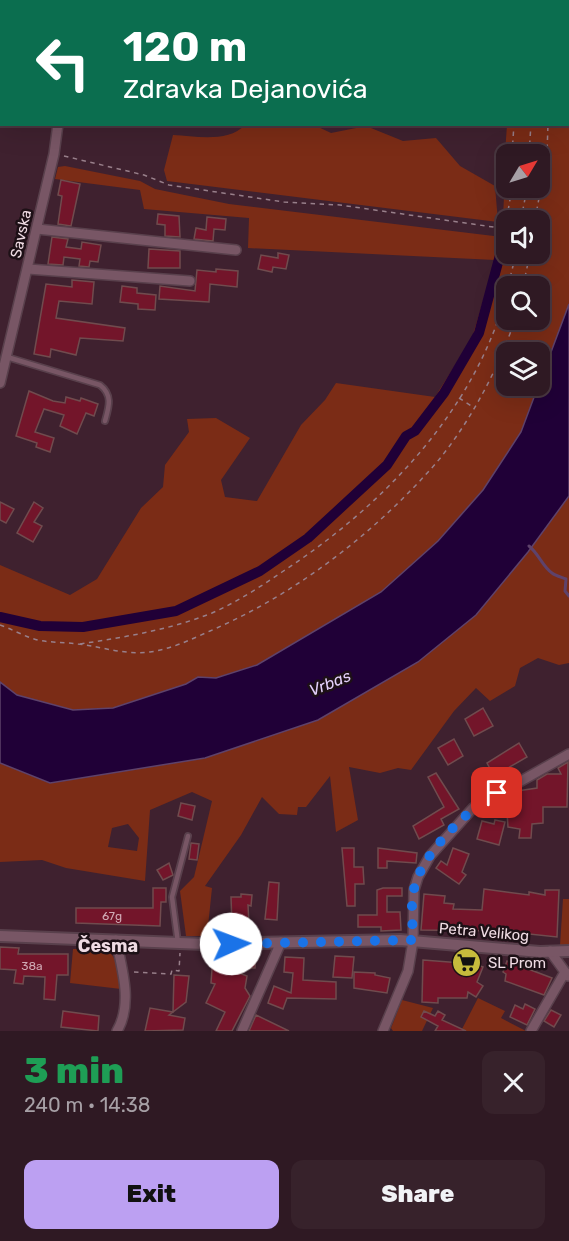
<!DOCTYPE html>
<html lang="en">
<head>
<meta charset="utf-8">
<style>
	:root { --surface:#2f1923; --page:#37222b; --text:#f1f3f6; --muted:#a7a0a6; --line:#4a3841; --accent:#bca0f2 }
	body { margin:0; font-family:Rubik,sans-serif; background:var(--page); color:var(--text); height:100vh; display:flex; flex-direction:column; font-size:22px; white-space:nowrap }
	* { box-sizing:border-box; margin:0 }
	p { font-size:20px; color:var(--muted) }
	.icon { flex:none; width:33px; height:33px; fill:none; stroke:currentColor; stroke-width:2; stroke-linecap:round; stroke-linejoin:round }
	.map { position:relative; height:1031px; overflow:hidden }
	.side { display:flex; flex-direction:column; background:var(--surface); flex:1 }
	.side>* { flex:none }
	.guide { position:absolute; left:0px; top:0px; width:570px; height:126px; box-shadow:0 6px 24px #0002,0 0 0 2px var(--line); background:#0b6e4f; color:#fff; overflow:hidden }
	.needle { width:39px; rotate:52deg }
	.tools { position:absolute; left:496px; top:144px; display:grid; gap:12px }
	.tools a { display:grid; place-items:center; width:54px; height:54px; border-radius:12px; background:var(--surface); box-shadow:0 6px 24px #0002,0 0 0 2px var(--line); font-size:30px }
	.pin { position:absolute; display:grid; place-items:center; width:51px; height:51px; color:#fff; margin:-26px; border-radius:12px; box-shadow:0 3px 9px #0006 }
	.me { position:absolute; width:66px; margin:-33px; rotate:88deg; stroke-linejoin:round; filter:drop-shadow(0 0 4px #0008) }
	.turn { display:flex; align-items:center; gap:21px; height:126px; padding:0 24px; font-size:27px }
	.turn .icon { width:78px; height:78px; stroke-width:2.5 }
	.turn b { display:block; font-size:42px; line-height:51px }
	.round { display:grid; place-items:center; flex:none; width:63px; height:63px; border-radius:12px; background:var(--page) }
	.headline { display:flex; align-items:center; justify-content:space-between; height:102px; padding:0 24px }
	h1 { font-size:36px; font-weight:800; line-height:45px; color:#1e9e55 }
	.cta { display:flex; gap:12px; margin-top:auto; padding:12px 24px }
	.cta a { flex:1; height:69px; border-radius:12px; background:var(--accent); color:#111; font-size:24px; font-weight:800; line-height:69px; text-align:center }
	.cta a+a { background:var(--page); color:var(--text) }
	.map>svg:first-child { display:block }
	.green { fill:#7b2c16; fill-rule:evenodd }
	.water { fill:#200037; stroke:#5e426b; stroke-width:1.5 }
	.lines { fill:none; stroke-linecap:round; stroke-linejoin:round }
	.stream { stroke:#5e426b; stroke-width:3 }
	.canal { stroke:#200037; stroke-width:10 }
	.building { fill:#73152a; stroke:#704b4e; stroke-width:1.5 }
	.service-casing { stroke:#59404c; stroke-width:8 }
	.minor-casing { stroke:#59404c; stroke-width:12 }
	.tertiary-casing { stroke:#59404c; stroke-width:14 }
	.path { stroke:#987f8a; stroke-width:1.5; stroke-dasharray:4.5 4.5; stroke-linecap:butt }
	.service { stroke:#785665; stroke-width:4.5 }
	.minor { stroke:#785665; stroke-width:9 }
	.tertiary { stroke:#785665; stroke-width:10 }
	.route { stroke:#1a73e8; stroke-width:10; stroke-dasharray:0 18 }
	.labels { text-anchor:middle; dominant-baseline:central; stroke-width:5; stroke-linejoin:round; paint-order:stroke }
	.number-label { font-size:12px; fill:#d0aab5 }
	.street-label { font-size:15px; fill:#efdbe3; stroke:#1d1016 }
	.poi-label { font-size:15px; fill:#efdbe3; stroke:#1d1016; text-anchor:start }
	.water-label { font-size:16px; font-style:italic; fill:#e3cffa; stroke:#1d1016 }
	.quarter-label { font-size:18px; font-weight:bold; fill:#efdbe3; stroke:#1d1016 }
</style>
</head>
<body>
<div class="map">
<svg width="569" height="1031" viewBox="0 0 569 1031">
	<rect width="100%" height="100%" fill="#3f212f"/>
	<g class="green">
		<path d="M 508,0 L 569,0 L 569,304 L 540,382 L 540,352 L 507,352 L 507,386 L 539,386 L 521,432 L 483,490 L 438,541 L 381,592 L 257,665 L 216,678 L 198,677 L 186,684 L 113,708 L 73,710 L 17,695 L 0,682 L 0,565 L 70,595 L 97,579 L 141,508 L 163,487 L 165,465 L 189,432 L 187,419 L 216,418 L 250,438 L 221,480 L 225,497 L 257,501 L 301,425 L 325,400 L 336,383 L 435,397 L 472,338 L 495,260 L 248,248 L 249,218 L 144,209 L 140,190 L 55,179 L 58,167 L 65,166 L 140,181 L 155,189 L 229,204 L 502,237 L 504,197 L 498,167 L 505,153 L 507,125 L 568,124 L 568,2 ZM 507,154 L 540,154 L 540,188 L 507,188 ZM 507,220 L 540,220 L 540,254 L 507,254 ZM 507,286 L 540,286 L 540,320 L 507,320 Z"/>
		<path d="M 245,125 L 314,125 L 331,133 L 366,126 L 403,141 L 436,138 L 460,166 L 495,186 L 498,222 L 167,181 L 164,170 L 173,135 C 195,136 228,143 245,125 Z"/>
		<path d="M 569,496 L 569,663 L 559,665 L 538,658 L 520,668 L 515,686 L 490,701 L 476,688 L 454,711 L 411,770 L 398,768 L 380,773 L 349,767 L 358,820 L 336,832 L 330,776 L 306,807 L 298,807 L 297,815 L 279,814 L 262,797 L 241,835 L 205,886 L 212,888 L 207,936 L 186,936 L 180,891 L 194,877 L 212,801 L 192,792 L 150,810 L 145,881 L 66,868 L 42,860 L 0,862 L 0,762 L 50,783 L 205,758 L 528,552 ZM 128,824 L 139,838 L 137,851 L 108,847 L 112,828 Z"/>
		<path d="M 563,899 L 569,899 L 569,946 L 560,946 Z"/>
		<path d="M 73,949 C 117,949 113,947 121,989 L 70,983 Z"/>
		<path d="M 478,998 L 505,1011 L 501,1018 L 526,1031 L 461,1031 Z"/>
		<path d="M 402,1000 L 433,1008 L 422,1031 L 393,1031 L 391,1028 Z"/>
	</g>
	<path class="water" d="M 569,304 L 569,496 L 528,552 L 476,615 L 418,662 L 318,720 L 205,758 L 50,783 L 0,763 L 0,682 L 17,695 L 73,710 L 113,708 L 186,684 L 198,677 L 216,678 L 257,665 L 381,592 L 438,541 L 483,490 L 521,432 Z"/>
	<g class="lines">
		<path class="stream" d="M 529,546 C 539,554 542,566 552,573 C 556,576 561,577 566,579 L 565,591 L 569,596"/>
		<path class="canal" d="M 0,617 L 40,626 L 83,627 L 176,611 L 260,571 L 308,538 L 387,465 L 406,436 L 415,431 L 444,393 L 479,333 L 503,244"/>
	</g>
	<g class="building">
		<path d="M 61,180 L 80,184 L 71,226 L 58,224 L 62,196 L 58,195 Z"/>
		<path d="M 158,214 L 179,216 L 180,237 L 165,236 L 165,225 L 157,224 Z"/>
		<path d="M 207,217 L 226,219 L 225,230 L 214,229 L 213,241 L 194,239 L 196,228 L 206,230 Z"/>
		<path d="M 52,237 L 68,239 L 66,247 L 81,249 L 82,242 L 101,245 L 98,262 L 90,261 L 89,267 L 79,266 L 80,259 L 64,257 L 63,265 L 48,264 Z"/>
		<path d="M 149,249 L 180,251 L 180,268 L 148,268 Z"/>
		<path d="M 278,253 L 289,255 L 286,269 L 273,267 L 272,272 L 258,269 L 261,255 L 278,258 Z"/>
		<path d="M 216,269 L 238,271 L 237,287 L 210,284 L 209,302 L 159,299 L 160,286 L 195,291 L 197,270 L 216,272 Z"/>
		<path d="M 72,280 L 94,282 L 92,304 L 59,301 L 56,318 L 125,328 L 123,341 L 80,338 L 76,355 L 51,349 L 50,357 L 34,354 L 46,284 L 72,287 Z"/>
		<path d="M 122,286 L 137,288 L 137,293 L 156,295 L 155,310 L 138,309 L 138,304 L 120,302 Z"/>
		<path d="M 29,391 L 53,401 L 65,403 L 66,397 L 80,401 L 81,398 L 98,404 L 94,416 L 86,413 L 77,434 L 60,426 L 64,415 L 44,409 L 35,432 L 54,438 L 50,452 L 36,447 L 37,443 L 16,436 Z"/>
		<path d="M 0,502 L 14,509 L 6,523 L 0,520 Z"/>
		<path d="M 34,502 L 43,508 L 34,522 L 42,526 L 33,542 L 17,533 Z"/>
		<path d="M 483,708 L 493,726 L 474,736 L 465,719 Z"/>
		<path d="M 454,739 L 463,756 L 448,765 L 438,748 Z"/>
		<path d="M 519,743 L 527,757 L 494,776 L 487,763 Z"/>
		<path d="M 568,762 L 567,807 L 543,807 L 543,823 L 532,824 L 531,838 L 519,838 L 520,829 L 508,827 L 506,797 L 517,791 L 537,788 L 537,780 L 547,774 L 561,774 L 558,768 Z"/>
		<path d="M 436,773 L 459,809 L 441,819 L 444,825 L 419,839 L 413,826 L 444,807 L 428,777 Z"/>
		<path d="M 181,803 L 195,806 L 192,820 L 178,816 Z"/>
		<path d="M 495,820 L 505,822 L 499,845 L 477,839 L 482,821 L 494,824 Z"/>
		<path d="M 191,843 L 199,844 L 197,860 L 189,859 Z"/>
		<path d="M 342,848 L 354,848 L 354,867 L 363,867 L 364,884 L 355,884 L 355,906 L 347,906 Z"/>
		<path d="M 378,848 L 417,853 L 416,863 L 387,861 L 387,868 L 378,868 Z"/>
		<path d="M 453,848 L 469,854 L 462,872 L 466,875 L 459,884 L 436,868 L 441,861 L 447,865 Z"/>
		<path d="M 169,863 L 173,875 L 163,880 L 157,870 Z"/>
		<path d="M 269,882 L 279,883 L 277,920 L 265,919 Z"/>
		<path d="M 153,888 L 166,888 L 166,902 L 161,902 L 160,926 L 76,923 L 76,908 L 153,908 Z"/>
		<path d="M 383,888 L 402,888 L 402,896 L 387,896 L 387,912 L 400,912 L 401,930 L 381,931 L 381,927 L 358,927 L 358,915 L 377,915 L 377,890 Z"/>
		<path d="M 484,889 L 529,895 L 529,892 L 545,895 L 545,890 L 559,890 L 557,937 L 501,931 L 421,930 L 424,894 L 445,896 L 444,903 L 454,904 L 453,909 L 482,910 Z"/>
		<path d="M 241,894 L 252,895 L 251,906 L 248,905 L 249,925 L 232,925 L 231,897 L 241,897 Z"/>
		<path d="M 0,947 L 19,948 L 18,954 L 68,954 L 68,975 L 57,975 L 55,1000 L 44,999 L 45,977 L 24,976 L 23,984 L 14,983 L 16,970 L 0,969 Z"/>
		<path d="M 236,954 L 256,955 L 255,968 L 226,968 L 247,976 L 245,988 L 250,996 L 232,1031 L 216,1031 L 225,1012 L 206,1003 L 215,984 L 211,983 L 213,955 L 235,958 Z"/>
		<path d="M 335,956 L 354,957 L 352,978 L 333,977 Z"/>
		<path d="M 285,957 L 304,958 L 303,980 L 336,982 L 336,999 L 287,998 L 283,1009 L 268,1003 L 274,986 L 291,993 L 293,973 L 284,972 Z"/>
		<path d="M 423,960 L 475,964 L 483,967 L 477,982 L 483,986 L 476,997 L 468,992 L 467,998 L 438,998 L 438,1003 L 422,1002 Z"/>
		<path d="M 507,961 L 552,978 L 544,995 L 505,981 L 506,974 L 503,972 Z"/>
		<path d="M 354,972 L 375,973 L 375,975 L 390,978 L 387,993 L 354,988 Z"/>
		<path d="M 174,975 L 189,976 L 186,1002 L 169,1015 L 185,1018 L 183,1030 L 145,1031 L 150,1008 L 173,1012 Z"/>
		<path d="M 525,1004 L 535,1009 L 527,1025 L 510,1017 L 515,1005 L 523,1009 Z"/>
		<path d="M 551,1010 L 561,1015 L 554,1027 L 544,1021 Z"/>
		<path d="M 63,1011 L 99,1016 L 98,1031 L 61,1027 Z"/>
		<path d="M 424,1011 L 435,1016 L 438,1011 L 445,1015 L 442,1020 L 466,1031 L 435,1031 L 438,1026 L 421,1017 Z"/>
		<path d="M 256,1015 L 289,1031 L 249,1031 Z"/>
	</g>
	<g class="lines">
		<defs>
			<g id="service">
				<path d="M 7,357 L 100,385 C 113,395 109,407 105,421"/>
				<path d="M 178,943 L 172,897 L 188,836"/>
			</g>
			<g id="minor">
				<path d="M 0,64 L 2,64"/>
				<path d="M 37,229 L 236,250"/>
				<path d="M 28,269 L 190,281"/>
				<path d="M 0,383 L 54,154 L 58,124"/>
				<path d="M 116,940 C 122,969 133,1004 117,1031"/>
				<path d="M 550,951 L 568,976"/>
				<path d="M 242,1031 L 281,942"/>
				<path d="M 383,1031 L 408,971 L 413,941 L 414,890 L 418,877 L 430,856 L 473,808 L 569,754"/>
				<path d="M 531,1031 L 565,972"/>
			</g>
			<path id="tertiary" d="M 0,936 L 205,944 L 400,940 L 540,952 L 569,951"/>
		</defs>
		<use href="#service" class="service-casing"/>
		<use href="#minor" class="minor-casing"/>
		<use href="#tertiary" class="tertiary-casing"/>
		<g class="path">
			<path d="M 515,0 L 515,2"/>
			<path d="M 531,0 L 531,2"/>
			<path d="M 548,0 L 548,2"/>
			<path d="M 512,154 L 514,124"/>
			<path d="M 529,154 L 531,124"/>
			<path d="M 64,156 L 144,175 L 169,185 L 284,202 L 340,205 L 507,229"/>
			<path d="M 521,220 L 527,188"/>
			<path d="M 535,220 L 547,154 L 548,124"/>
			<path d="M 505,228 L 512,188"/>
			<path d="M 508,286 L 516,254"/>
			<path d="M 523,286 L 530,254"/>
			<path d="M 459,398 L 473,407"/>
			<path d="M 0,625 C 12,629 25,637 38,640 C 52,643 65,642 78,644 C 103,647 124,655 150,652 C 171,649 190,640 210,631 C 296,594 375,533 437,462 C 471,421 498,369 515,320"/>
			<path d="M 80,644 C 125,637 169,630 212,613 C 237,602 260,587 282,572 C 383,506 476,410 507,291"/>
			<path d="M 134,972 L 171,974 L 172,970 L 179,971 L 180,953"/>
		</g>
		<use href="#service" class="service"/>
		<use href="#minor" class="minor"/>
		<use href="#tertiary" class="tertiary"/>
	</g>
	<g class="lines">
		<path class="route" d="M 231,944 L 413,940 C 413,924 410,906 414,889 C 421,855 467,809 497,793"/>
	</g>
	<defs>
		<symbol id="supermarket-disc" viewBox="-11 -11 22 22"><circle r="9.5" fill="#c6bb3c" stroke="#1d1016"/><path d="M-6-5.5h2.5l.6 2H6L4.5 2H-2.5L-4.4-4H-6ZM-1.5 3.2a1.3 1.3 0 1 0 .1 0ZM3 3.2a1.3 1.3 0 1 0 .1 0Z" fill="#111"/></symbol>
	</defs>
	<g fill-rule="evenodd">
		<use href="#supermarket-disc" x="450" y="946" width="33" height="33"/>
	</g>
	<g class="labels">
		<g class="number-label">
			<text x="112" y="916">67g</text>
			<text x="32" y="966">38a</text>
		</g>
		<g class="street-label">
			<text transform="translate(21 234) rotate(-77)">Savska</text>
			<text transform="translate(484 932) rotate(5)">Petra Velikog</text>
		</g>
		<g class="poi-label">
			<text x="488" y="963">SL Prom</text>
		</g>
		<g class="water-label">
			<text transform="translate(330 683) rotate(-22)">Vrbas</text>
		</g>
		<g class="quarter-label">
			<text x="108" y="946">Česma</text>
		</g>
	</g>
</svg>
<div class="tools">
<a><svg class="needle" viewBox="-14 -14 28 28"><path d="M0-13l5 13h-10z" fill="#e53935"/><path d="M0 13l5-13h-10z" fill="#a7a0a6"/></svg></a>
<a><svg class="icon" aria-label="sound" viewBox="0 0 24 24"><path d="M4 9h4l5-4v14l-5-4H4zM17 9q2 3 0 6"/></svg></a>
<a><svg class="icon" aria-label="search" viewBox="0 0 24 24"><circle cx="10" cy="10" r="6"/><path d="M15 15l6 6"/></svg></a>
<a><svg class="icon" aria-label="layers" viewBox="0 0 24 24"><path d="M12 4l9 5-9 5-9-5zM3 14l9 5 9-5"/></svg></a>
</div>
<div class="pin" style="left:497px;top:793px;background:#d93025"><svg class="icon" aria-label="arrive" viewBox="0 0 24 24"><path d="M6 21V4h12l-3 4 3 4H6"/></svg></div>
<svg class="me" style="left:231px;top:944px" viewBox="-20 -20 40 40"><circle r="19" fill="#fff"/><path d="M0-13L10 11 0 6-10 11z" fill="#1a73e8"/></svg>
<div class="guide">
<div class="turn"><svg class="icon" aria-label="left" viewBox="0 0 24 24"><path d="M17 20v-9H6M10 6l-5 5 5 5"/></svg><div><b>120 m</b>Zdravka Dejanovića</div></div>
</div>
</div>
<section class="side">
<div class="headline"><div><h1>3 min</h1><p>240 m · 14:38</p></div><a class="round"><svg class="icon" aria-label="close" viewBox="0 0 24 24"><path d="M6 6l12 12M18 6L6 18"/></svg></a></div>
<div class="cta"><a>Exit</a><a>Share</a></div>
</section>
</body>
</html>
